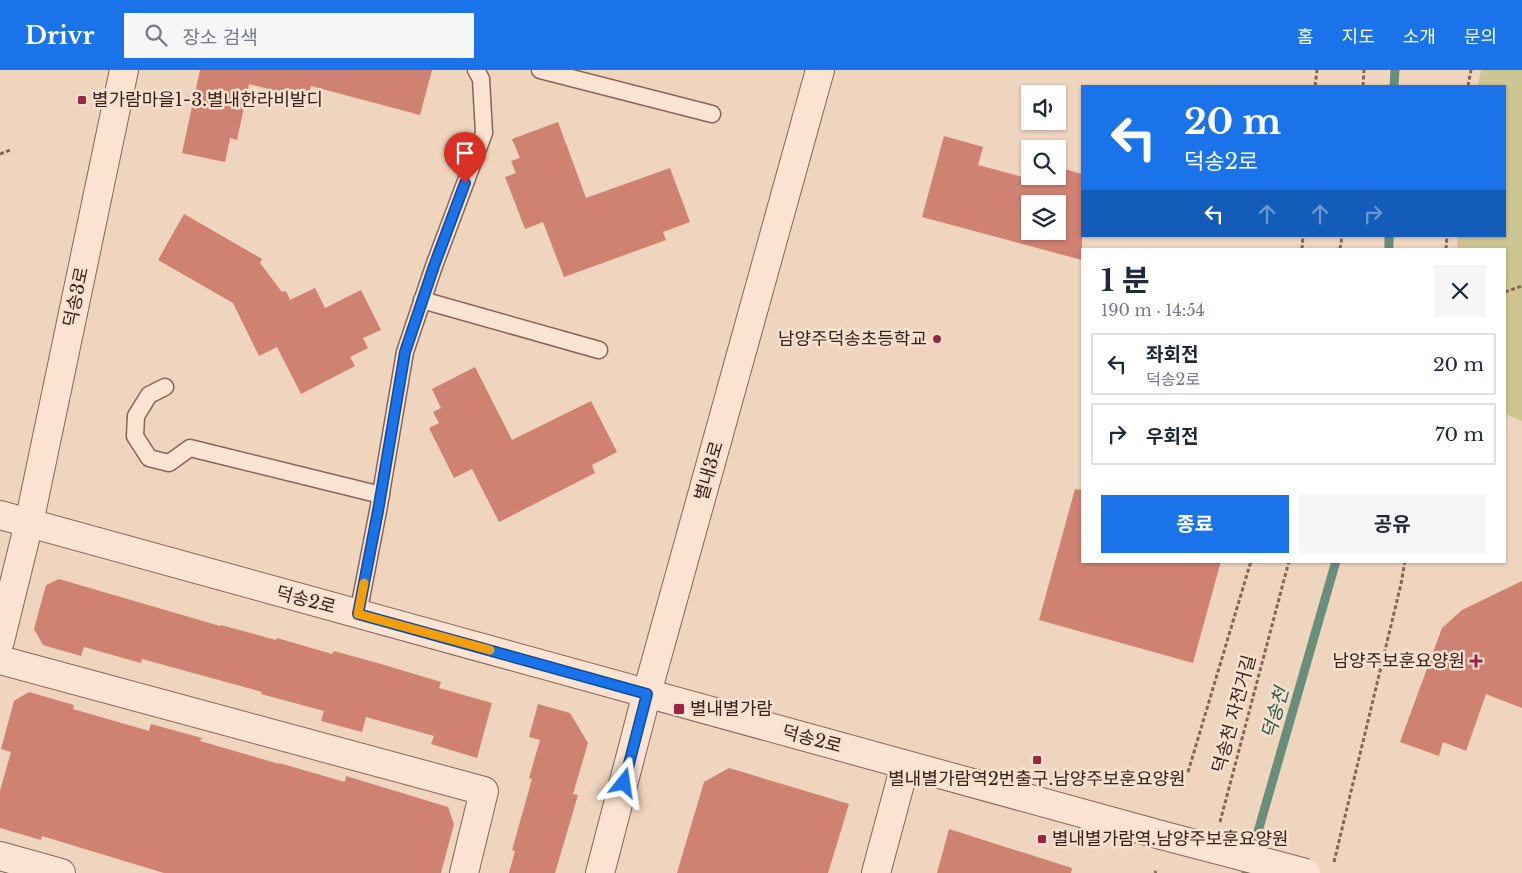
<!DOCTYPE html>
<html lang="ko">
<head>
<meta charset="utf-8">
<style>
	:root { --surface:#fff; --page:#f6f6f7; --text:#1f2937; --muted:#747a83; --line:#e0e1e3; --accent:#1a73e8 }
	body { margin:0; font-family:"Libre Baskerville","Noto Sans KR",serif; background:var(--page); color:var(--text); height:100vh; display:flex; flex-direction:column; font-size:19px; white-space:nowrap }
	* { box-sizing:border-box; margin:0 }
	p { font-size:16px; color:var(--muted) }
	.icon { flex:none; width:28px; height:28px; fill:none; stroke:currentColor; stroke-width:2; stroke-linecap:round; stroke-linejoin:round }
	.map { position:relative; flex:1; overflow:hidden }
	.panel { position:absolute; left:1081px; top:178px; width:425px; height:315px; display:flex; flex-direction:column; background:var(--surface); border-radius:0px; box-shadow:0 1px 4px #0004 }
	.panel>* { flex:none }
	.hud { position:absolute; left:1081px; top:15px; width:425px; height:152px; border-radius:0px; box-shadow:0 1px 4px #0004; background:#1a73e8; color:#fff; overflow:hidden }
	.tools { position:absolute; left:1021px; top:15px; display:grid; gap:10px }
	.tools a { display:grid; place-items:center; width:45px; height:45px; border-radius:0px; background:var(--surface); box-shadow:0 1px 4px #0004; font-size:25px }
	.pin { position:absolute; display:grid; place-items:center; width:42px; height:42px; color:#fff; margin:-51px -21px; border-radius:50% 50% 50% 0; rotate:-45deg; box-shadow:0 0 5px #0007 }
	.pin .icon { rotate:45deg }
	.me { position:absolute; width:55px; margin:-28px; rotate:15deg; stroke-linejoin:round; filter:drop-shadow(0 0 4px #0008) }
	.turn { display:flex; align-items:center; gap:18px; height:105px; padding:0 20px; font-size:22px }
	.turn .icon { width:65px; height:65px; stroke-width:2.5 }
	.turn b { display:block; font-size:35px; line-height:42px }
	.lanes { display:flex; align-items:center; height:48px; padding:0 20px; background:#0003; justify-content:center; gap:25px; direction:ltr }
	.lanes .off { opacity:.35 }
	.round { display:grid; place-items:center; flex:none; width:52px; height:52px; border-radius:0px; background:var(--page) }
	.summary { display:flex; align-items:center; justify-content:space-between; height:85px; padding:0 20px }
	h1 { font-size:30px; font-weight:700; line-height:38px }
	.primary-button { display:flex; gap:10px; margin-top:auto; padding:10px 20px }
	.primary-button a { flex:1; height:58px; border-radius:0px; background:var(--accent); color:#fff; font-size:20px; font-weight:700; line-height:58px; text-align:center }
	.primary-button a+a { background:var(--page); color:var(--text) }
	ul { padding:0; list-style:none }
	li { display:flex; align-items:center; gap:15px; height:62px; margin:0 10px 8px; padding:0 10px; border:2px solid var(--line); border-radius:0px }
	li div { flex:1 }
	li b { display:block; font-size:19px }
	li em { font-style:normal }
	header { display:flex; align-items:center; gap:30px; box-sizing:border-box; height:70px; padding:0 25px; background:var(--accent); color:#fff }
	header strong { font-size:24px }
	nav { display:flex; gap:28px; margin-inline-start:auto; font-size:18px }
	.search { width:350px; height:45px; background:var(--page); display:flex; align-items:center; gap:12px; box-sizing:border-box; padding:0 18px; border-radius:0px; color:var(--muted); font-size:19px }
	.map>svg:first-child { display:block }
	.green { fill:#cdc592 }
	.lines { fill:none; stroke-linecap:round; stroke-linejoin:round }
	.stream { stroke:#698f7b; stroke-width:9 }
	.building { fill:#cf8172; fill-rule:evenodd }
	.lane-casing { stroke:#886456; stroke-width:19 }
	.street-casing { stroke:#886456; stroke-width:30 }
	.path { stroke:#886456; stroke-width:3; stroke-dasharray:4 2.5; stroke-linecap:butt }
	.lane { stroke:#fae3d1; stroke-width:16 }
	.street { stroke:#fae3d1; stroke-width:28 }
	.street-bridge-casing { stroke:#886456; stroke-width:30; stroke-linecap:butt }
	.street-bridge { stroke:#fae3d1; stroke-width:28 }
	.route-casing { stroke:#114b97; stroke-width:12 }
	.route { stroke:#1a73e8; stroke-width:9 }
	.slow { stroke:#f59e0b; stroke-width:9 }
	.poi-dot { fill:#992444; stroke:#f6e0ce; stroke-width:2 }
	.labels { text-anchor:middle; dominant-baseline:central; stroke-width:5; stroke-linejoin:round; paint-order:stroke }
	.poi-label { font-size:18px; fill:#37221b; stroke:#f6e0ce; text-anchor:start }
	.street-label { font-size:18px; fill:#37221b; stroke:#f6e0ce }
	.water-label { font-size:19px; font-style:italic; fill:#2a5749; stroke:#f6e0ce }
</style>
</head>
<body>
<header>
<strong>Drivr</strong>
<div class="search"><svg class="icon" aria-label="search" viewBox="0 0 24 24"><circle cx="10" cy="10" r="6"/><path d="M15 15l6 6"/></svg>장소 검색</div>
<nav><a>홈</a><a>지도</a><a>소개</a><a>문의</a></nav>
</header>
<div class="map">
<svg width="1522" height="803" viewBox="0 0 1522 803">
	<rect width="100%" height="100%" fill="#efd4be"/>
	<path class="green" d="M 1481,0 L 1522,0 L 1522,351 L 1505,344 L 1505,179 L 1457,179 L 1458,166 L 1505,166 L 1505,16 L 1478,16 Z"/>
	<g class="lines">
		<g class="stream">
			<path d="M 1394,16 L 1395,0"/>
			<path d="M 1389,179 L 1389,166"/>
			<path d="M 1246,803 L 1336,491"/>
		</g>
	</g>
	<g class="building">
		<path d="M 200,0 L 432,0 L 420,45 L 311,16 L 308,29 L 249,14 L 237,70 L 230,68 L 225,92 L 182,83 Z"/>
		<path d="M 558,52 L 586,128 L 670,98 L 690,152 L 663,162 L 666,170 L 564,207 L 543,152 L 525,159 L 505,107 L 516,103 L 511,91 L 520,88 L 512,69 Z"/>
		<path d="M 944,66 L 983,77 L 978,95 L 1045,113 L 1047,106 L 1058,106 L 1058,97 L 1082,104 L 1082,190 L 922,147 ZM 1030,134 L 1058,134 L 1058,161 L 1030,161 Z"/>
		<path d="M 184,144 L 262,189 L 260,193 L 282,222 L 286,221 L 290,230 L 315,218 L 325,238 L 361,220 L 381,260 L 363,268 L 368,278 L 350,287 L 355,296 L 301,324 L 277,277 L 259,286 L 233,233 L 158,190 Z"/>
		<path d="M 475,297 L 512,370 L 591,331 L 617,382 L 592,395 L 595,403 L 499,452 L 472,399 L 454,408 L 429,358 L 439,353 L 433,342 L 441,338 L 432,319 Z"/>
		<path d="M 1075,419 L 1082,420 L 1082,491 L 1221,491 L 1193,593 L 1039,550 Z"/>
		<path d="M 59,509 L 220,556 L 221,555 L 276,570 L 277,568 L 332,584 L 334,581 L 381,594 L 441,612 L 439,618 L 492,633 L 477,688 L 431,674 L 434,666 L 366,647 L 362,662 L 321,651 L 324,641 L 261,624 L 262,622 L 142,589 L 141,593 L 84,577 L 81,586 L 43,575 L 34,559 L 46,515 Z"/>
		<path d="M 1522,511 L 1522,638 L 1486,624 L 1466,681 L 1443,672 L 1439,686 L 1400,672 L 1442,558 L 1462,540 Z"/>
		<path d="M 29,622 L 74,635 L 73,639 L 149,661 L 151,654 L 202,668 L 200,671 L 279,694 L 279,693 L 345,712 L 346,706 L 448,737 L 454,754 L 441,803 L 164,803 L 42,766 L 41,770 L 0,758 L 0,721 L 11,682 L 1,679 L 14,631 Z"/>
		<path d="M 538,634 L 570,643 L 588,673 L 573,724 L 578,725 L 555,803 L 509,803 L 515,781 L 512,780 L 532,709 L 529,708 L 540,670 L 529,667 Z"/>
		<path d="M 729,698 L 849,734 L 828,803 L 677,803 L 704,712 Z"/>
		<path d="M 949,759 L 1072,798 L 1071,803 L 937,803 Z"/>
	</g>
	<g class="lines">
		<defs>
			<g id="lane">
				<path d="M 540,0 L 712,44"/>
				<path d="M 422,230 L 599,280"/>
				<path d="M 165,317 L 149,325 L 136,346 L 135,366 L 149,388 L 169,393 L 190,378 L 381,425"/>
				<path d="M 358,544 L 378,441 L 405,282 L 434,196 L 484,63 L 481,9 L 476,0"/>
			</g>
			<g id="street">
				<path d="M 0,445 L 1161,765"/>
				<path d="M 0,571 L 29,453 L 124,0"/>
				<path d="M 0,590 L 484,721 L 464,803"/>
				<path d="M 0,786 L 61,803"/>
				<path d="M 600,803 L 647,623 L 820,0"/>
				<path d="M 876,803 L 905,695"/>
			</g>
		</defs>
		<use href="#lane" class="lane-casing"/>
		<use href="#street" class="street-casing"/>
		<g class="path">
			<path d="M 1315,16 L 1317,0"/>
			<path d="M 1363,16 L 1364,0"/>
			<path d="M 1468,16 L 1471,0"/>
			<path d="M 0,84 L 10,80"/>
			<path d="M 1302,179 L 1303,166"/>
			<path d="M 1340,179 L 1342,166"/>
			<path d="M 1446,179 L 1447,166"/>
			<path d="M 1505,222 L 1522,216"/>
			<path d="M 1188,702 L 1251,491"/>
			<path d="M 1220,752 L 1289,491"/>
			<path d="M 1334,792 L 1401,514 L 1405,491"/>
			<path d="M 1155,803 L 1156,801"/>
		</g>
		<use href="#lane" class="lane"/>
		<use href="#street" class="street"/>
		<defs>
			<path id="street-bridge" d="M 1161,765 L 1306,803"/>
		</defs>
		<use href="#street-bridge" class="street-bridge-casing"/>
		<use href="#street-bridge" class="street-bridge"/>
	</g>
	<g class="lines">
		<defs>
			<path id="route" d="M 465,113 L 434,196 L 405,282 L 378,441 L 358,544 L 647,624 L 624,713"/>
		</defs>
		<use href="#route" class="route-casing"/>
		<use href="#route" class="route"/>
		<path class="slow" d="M 364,513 L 358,544 L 490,580"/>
	</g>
	<g class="poi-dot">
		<rect x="77" y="25" width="10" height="10" rx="2.5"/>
		<circle cx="937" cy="269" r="5"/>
		<path d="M1473.5 583.5h5v5h5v5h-5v5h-5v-5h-5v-5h5z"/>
		<rect x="673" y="633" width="12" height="12" rx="2.5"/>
		<rect x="1032" y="685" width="10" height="10" rx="2.5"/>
		<rect x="1037" y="764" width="10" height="10" rx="2.5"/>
	</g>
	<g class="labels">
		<g class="poi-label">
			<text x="92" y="30">별가람마을1-3.별내한라비발디</text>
			<text x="927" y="269" text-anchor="end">남양주덕송초등학교</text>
			<text x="1465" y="591" text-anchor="end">남양주보훈요양원</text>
			<text x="690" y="639">별내별가람</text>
			<text x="1037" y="709" text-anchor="middle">별내별가람역2번출구.남양주보훈요양원</text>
			<text x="1052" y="769">별내별가람역.남양주보훈요양원</text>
		</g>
		<g class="street-label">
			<text transform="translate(76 227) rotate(-78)">덕송3로</text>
			<text transform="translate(709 401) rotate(-74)">별내3로</text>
			<text transform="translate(306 530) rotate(15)">덕송2로</text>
			<text transform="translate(1234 644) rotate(-75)">덕송천 자전거길</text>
			<text transform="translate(812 669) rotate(15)">덕송2로</text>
		</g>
		<g class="water-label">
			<text transform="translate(1275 643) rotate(-74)">덕송천</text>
		</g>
	</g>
</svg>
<div class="tools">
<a><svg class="icon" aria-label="sound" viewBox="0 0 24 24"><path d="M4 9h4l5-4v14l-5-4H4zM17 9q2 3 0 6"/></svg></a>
<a><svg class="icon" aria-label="search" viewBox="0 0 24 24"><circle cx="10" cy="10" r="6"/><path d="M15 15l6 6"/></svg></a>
<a><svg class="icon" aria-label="layers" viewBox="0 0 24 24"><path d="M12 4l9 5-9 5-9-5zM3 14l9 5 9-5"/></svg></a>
</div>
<div class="pin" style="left:465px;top:113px;background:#d93025"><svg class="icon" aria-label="arrive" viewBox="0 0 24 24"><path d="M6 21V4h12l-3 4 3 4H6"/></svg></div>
<svg class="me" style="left:624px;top:713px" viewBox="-20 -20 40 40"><path d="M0-17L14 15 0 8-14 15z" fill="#1a73e8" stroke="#fff" stroke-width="4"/></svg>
<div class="hud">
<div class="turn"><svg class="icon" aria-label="left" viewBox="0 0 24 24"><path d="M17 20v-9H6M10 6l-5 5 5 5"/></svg><div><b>20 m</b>덕송2로</div></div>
<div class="lanes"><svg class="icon" aria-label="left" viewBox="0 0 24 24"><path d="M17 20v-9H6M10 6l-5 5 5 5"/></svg><svg class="icon off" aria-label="ahead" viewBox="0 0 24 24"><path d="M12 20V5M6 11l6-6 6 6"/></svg><svg class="icon off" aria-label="ahead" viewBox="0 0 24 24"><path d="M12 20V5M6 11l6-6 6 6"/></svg><svg class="icon off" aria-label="right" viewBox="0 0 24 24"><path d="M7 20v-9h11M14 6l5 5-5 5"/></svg></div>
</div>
<section class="panel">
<div class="summary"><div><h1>1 분</h1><p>190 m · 14:54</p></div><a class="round"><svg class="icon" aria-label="close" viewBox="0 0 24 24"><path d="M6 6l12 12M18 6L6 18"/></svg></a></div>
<ul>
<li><svg class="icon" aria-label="left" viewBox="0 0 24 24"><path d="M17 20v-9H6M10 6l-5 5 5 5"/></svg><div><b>좌회전</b><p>덕송2로</p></div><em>20 m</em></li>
<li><svg class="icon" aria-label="right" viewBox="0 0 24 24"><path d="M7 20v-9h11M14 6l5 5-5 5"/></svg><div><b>우회전</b></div><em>70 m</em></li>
</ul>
<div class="primary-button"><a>종료</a><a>공유</a></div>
</section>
</div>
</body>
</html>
